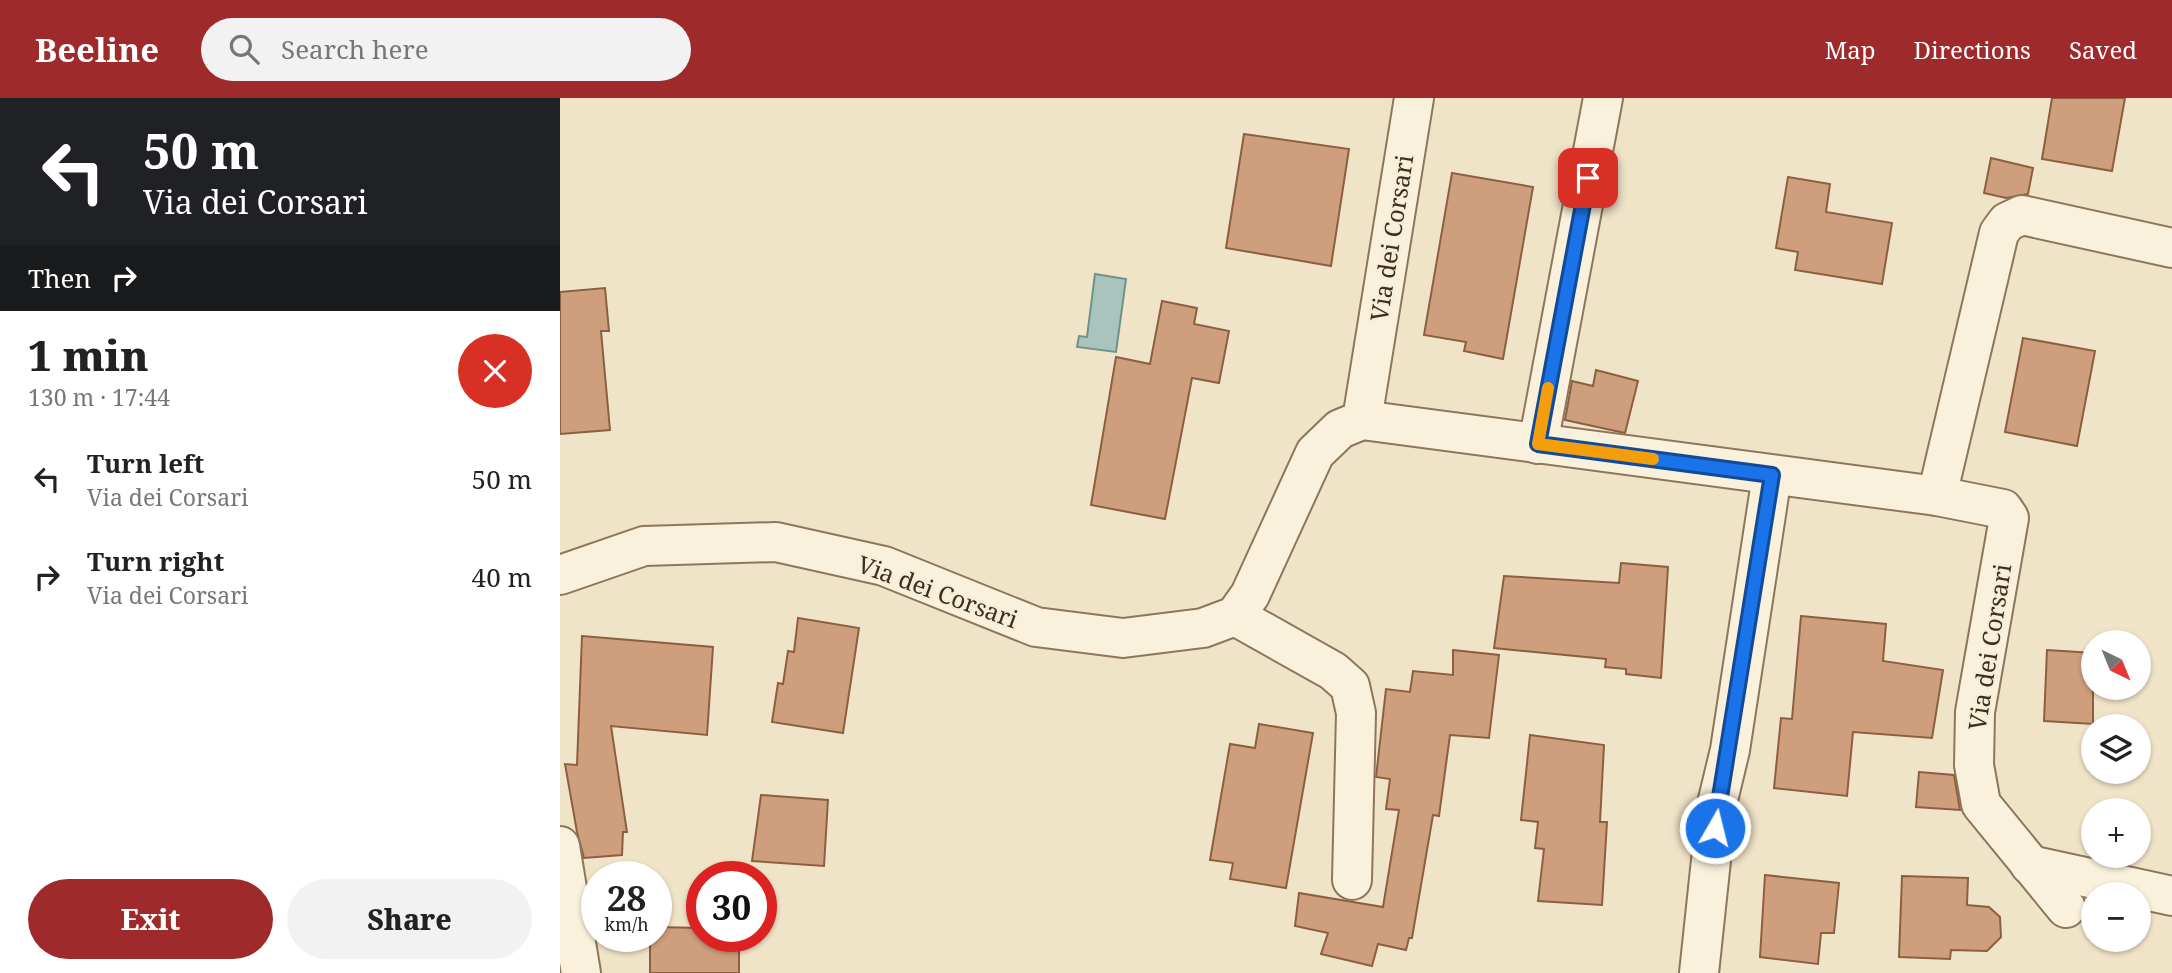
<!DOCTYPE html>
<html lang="en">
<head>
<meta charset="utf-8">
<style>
	:root { --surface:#fff; --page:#f2f2f2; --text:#222; --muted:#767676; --accent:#9e2a2b }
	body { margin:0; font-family:"Noto Serif",serif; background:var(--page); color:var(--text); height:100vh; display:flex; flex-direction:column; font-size:26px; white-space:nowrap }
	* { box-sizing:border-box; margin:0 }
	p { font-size:23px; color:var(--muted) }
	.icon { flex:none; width:38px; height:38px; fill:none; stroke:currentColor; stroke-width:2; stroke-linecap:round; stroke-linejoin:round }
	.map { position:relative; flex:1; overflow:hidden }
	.details { display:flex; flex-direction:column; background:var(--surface); width:560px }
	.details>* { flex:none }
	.banner { background:#202124; color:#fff; overflow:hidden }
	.needle { width:46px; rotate:137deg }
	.controls { position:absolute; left:1521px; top:532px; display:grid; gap:14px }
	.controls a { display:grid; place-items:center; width:70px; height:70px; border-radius:50%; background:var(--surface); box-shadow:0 2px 5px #0004; font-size:35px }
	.speed { position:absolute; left:21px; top:763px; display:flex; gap:14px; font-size:35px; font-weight:700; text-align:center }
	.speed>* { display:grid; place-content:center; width:91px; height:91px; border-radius:50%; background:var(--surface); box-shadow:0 2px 5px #0004; line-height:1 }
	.speed small { font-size:18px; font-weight:400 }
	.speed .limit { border:10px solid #d22; background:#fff; color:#111 }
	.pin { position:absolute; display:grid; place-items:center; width:60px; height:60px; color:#fff; margin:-30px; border-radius:14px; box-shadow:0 4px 10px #0006 }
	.me { position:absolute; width:77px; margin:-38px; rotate:8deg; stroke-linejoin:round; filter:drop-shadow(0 0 5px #0008) }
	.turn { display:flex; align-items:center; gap:24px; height:147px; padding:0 28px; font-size:32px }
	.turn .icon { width:91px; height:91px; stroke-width:2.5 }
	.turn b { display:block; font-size:49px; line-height:60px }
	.then { display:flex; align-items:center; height:66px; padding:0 28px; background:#0003; gap:14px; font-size:26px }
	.round { display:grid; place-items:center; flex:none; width:74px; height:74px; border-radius:37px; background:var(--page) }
	.headline { display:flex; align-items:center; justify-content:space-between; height:119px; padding:0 28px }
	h1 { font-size:42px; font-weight:800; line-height:52px }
	.button { display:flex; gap:14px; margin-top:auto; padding:14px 28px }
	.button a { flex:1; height:80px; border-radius:42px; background:var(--accent); color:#fff; font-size:28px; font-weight:800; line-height:80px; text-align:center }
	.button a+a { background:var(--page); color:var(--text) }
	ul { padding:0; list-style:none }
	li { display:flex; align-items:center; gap:21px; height:98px; padding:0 28px }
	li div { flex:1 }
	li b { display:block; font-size:26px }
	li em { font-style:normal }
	header { display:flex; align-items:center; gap:42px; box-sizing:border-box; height:98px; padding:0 35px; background:var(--accent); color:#fff }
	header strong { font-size:33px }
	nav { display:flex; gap:38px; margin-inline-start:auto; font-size:24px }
	.search { width:490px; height:63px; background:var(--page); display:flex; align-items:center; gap:18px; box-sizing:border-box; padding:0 24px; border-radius:38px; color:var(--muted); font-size:26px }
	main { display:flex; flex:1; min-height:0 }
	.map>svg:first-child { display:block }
	.water { fill:#a9c4bc; stroke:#6f938a; stroke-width:2 }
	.building { fill:#cf9f7d; stroke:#8d5f41; stroke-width:2 }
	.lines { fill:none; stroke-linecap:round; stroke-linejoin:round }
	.minor-casing { stroke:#8d765c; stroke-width:42 }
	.minor { stroke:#faf1dc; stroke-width:38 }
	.route-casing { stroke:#114b97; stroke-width:18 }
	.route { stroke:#1a73e8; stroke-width:12 }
	.slow { stroke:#f59e0b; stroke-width:12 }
	.labels { text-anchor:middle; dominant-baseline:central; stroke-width:5; stroke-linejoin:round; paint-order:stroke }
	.street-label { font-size:24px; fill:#3d2e20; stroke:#f7eed8 }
</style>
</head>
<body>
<header>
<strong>Beeline</strong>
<div class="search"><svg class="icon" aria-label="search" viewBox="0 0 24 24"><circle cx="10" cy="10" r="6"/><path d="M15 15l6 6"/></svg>Search here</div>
<nav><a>Map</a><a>Directions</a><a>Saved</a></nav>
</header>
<main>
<section class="details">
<div class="banner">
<div class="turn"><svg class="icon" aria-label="left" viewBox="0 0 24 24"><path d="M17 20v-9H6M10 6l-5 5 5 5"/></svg><div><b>50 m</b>Via dei Corsari</div></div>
<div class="then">Then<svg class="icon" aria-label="right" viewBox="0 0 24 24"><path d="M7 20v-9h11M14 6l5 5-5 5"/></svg></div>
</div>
<div class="headline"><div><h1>1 min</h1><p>130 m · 17:44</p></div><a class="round" style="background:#d93025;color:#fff"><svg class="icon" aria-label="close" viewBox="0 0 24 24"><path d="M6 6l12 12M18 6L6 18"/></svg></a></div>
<ul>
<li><svg class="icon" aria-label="left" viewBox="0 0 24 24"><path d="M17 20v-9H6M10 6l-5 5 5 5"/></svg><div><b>Turn left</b><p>Via dei Corsari</p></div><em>50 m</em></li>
<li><svg class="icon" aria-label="right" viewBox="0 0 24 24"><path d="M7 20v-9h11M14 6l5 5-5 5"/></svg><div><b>Turn right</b><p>Via dei Corsari</p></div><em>40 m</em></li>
</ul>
<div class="button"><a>Exit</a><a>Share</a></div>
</section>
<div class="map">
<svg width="1612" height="875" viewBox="0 0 1612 875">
	<rect width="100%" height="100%" fill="#f0e4c8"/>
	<path class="water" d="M 535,176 L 566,181 L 556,254 L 517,249 L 519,238 L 527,239 Z"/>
	<g class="building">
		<path d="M 1492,0 L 1565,0 L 1552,73 L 1482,61 Z"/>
		<path d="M 684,36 L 789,51 L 771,168 L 666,150 Z"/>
		<path d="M 1431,60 L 1473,70 L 1468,96 L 1446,100 L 1424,95 Z"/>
		<path d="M 892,75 L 973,89 L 943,261 L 904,253 L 906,244 L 864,237 Z"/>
		<path d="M 1228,79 L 1270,86 L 1266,114 L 1332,125 L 1322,186 L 1235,172 L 1238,154 L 1216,150 Z"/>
		<path d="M 45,190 L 49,233 L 41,233 L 50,332 L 0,336 L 0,194 Z"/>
		<path d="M 602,203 L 637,210 L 634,226 L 669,233 L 659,285 L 632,280 L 605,421 L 531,407 L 556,259 L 590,266 Z"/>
		<path d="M 1463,240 L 1535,253 L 1517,348 L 1445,334 Z"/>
		<path d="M 1036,272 L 1078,283 L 1065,335 L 1005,322 L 1012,283 L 1033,288 Z"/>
		<path d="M 1061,465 L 1108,469 L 1101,580 L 1066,576 L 1066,571 L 1045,569 L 1046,561 L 934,550 L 944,478 L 1059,485 Z"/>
		<path d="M 1241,518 L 1326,526 L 1323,563 L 1383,572 L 1372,640 L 1293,634 L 1287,698 L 1214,690 L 1221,620 L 1232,621 Z"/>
		<path d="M 238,520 L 299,530 L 283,635 L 212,624 L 218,585 L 223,586 L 228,553 L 234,554 Z"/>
		<path d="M 22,538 L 153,549 L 147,637 L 51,628 L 67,734 L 63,734 L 62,757 L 24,760 L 17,734 L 5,666 L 17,667 Z"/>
		<path d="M 893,552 L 939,557 L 929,640 L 890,637 L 879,718 L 873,717 L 852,840 L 849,840 L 846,852 L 818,846 L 812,868 L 761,856 L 768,835 L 735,828 L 739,795 L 823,809 L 839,712 L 826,711 L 830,681 L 816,679 L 826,591 L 850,594 L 853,573 L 893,577 Z"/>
		<path d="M 1487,552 L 1533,555 L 1533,626 L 1484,623 Z"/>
		<path d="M 699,626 L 753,635 L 726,790 L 670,781 L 673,765 L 650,762 L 670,646 L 695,650 Z"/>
		<path d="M 970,637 L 1044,647 L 1040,724 L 1047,724 L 1042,807 L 978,803 L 984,751 L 975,750 L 978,724 L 961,722 Z"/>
		<path d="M 1359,674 L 1394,677 L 1400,712 L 1356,709 Z"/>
		<path d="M 201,697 L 268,702 L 264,768 L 192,763 Z"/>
		<path d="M 1205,777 L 1279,785 L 1274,835 L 1261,835 L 1258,866 L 1200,859 Z"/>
		<path d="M 1342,778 L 1408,780 L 1407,807 L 1429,809 L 1440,819 L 1441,839 L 1427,853 L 1391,852 L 1390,861 L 1339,859 Z"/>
		<path d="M 96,829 L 142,830 L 142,838 L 179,838 L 179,875 L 90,875 L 90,838 L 96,838 Z"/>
	</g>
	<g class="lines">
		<defs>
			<g id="minor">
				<path d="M 802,322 L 854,0"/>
				<path d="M 978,346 L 1043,0"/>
				<path d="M 1377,398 L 1439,135 L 1447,124 L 1462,117 L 1612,150"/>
				<path d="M 0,477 L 84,448 L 216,444 L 324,468 L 476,529 L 563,540 L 643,530 L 675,518 L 690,497 L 755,355 L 780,331 L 802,322 L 1377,398 L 1443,411 L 1449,420 L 1415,614 L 1414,667 L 1421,706 L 1506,810"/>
				<path d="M 675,518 L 773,573 L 790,588 L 796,615 L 792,782"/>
				<path d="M 0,748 L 21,875"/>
				<path d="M 1470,767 L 1612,798"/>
				<path d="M 1139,875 L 1157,706 L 1170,652 L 1212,377"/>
			</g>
		</defs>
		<use href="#minor" class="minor-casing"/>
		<use href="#minor" class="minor"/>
	</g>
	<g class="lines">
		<defs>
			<path id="route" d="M 1028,80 L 978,346 L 1212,377 L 1155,730"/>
		</defs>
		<use href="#route" class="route-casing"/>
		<use href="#route" class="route"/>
		<path class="slow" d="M 988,290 L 978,346 L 1093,361"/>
	</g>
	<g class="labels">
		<g class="street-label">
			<text transform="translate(831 140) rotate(-81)">Via dei Corsari</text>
			<text transform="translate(378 493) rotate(20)">Via dei Corsari</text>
			<text transform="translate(1429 549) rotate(-81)">Via dei Corsari</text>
		</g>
	</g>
</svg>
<div class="controls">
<a><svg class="needle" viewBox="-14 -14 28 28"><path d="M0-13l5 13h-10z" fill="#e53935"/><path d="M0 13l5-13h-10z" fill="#767676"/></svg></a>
<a><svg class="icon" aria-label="layers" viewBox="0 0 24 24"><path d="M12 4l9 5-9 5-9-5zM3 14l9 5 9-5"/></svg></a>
<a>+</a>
<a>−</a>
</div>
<div class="speed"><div>28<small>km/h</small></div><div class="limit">30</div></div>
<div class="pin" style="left:1028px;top:80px;background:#d93025"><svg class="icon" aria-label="arrive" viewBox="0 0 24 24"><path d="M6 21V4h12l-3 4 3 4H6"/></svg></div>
<svg class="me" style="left:1155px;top:730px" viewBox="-20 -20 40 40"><circle r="17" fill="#1a73e8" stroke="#fff" stroke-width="3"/><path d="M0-11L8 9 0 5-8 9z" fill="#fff"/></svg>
</div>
</main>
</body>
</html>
